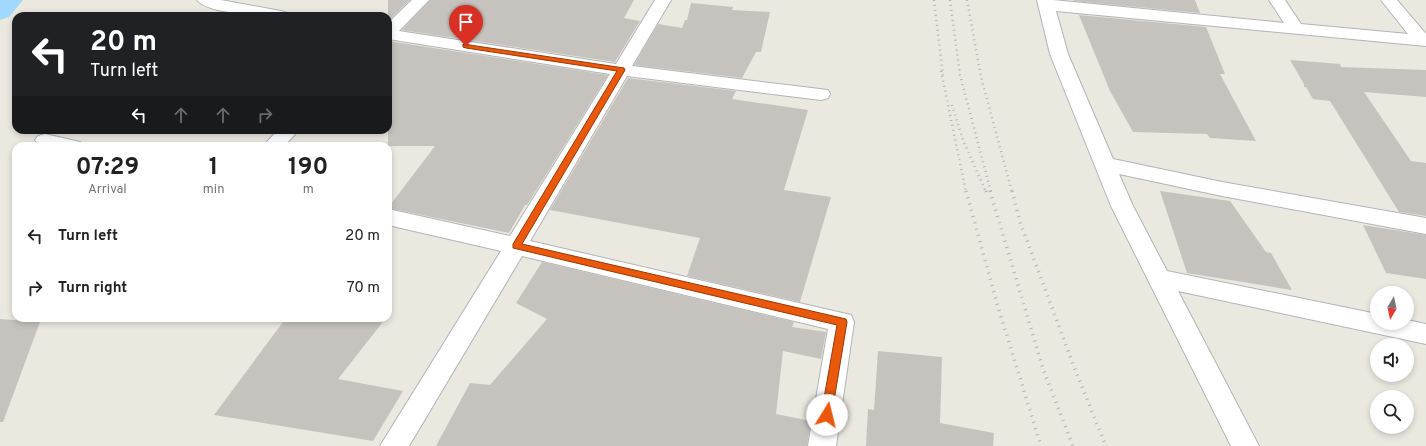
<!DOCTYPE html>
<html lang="en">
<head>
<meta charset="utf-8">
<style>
	:root { --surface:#fff; --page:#f6f6f6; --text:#222; --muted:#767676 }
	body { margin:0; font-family:Overpass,sans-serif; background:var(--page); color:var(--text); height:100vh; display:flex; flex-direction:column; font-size:15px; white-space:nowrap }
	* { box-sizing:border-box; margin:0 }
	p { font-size:13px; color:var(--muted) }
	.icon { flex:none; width:22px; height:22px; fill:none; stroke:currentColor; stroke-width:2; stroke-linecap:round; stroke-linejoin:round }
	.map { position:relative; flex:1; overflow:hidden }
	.drawer { position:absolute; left:12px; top:142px; width:380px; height:180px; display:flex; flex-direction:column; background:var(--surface); border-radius:12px; box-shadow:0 2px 6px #0003 }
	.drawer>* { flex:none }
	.top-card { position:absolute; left:12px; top:12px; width:380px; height:122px; border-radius:12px; box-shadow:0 2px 6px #0003; background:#202124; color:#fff; overflow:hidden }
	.needle { width:26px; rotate:189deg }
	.buttons { position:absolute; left:1370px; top:286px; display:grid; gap:8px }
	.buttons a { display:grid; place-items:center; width:44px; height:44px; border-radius:50%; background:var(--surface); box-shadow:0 2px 6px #0003; font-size:20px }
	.pin { position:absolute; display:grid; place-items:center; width:34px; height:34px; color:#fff; margin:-41px -17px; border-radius:50% 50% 50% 0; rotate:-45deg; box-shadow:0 0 4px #0007 }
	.pin .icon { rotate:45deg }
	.me { position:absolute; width:44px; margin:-22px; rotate:9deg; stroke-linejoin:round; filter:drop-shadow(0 0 3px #0008) }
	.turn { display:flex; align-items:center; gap:14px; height:84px; padding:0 12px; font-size:18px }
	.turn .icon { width:52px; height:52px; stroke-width:2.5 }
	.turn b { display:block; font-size:28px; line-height:34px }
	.lanes { display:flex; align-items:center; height:38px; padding:0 12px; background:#0003; justify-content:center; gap:20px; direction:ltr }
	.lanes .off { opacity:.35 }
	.eta { display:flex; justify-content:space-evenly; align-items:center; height:68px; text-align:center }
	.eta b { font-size:24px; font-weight:700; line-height:28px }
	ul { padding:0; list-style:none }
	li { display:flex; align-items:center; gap:12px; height:52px; padding:0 12px }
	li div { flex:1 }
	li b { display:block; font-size:15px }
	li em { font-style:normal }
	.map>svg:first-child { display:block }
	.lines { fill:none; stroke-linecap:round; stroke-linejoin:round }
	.canal { fill:#a0d9fb; fill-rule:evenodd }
	.building { fill:#c6c3be }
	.minor-casing { stroke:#b1b4b8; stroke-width:2 }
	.minor { fill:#fff; fill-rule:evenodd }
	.rail-far1 { stroke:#b1b2b2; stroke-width:2.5; stroke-dasharray:1 4; stroke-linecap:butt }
	.rail { stroke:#b1b2b2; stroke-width:3.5; stroke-dasharray:1 5.5; stroke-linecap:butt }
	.route { fill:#ea580c; stroke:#983908 }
</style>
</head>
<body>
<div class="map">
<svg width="1426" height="446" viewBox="0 0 1426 446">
	<rect width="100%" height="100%" fill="#ebe8e0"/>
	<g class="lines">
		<path class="canal" d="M 0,0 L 23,0 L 9,17 L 0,20 Z"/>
	</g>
	<g class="building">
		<path d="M 388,0 L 410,0 L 388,21 Z"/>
		<path d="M 430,0 L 634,0 L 624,18 L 640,21 L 615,62 L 402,30 Z"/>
		<path d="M 1073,0 L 1195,0 L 1200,13 L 1074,1 Z"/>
		<path d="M 691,3 L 733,7 L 732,10 L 770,12 L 761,52 L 756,52 L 742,78 L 634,65 L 658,24 L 682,28 L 685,20 L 687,20 Z"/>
		<path d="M 1079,15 L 1206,27 L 1225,74 L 1220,74 L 1256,141 L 1210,138 L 1207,134 L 1133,132 L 1110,91 Z"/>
		<path d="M 388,41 L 608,75 L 527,205 L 525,205 L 509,233 L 388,208 L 435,146 L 388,146 Z"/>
		<path d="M 1290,60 L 1340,64 L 1341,67 L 1426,70 L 1426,97 L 1364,92 L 1411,161 L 1426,163 L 1426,216 L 1399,212 L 1330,101 L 1313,99 L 1306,87 L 1304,87 L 1304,84 Z"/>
		<path d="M 628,78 L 736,91 L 732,99 L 808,110 L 784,190 L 831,197 L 800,302 L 687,276 L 700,238 L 550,210 Z"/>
		<path d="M 1160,191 L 1230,201 L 1266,252 L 1271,253 L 1292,290 L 1187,273 Z"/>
		<path d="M 1363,225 L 1426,235 L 1426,279 L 1386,273 Z"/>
		<path d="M 542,262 L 794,322 L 792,327 L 826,332 L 821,359 L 783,351 L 776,414 L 811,421 L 807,446 L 436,446 L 470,383 L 490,385 L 547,319 L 516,303 Z"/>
		<path d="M 286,318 L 386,318 L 338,379 L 403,391 L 373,441 L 214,415 Z"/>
		<path d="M 0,319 L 40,322 L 3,422 L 0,422 Z"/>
		<path d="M 878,351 L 942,357 L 940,423 L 994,433 L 993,446 L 866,446 L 868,409 L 874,410 Z"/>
	</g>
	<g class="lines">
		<defs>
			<g id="minor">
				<path d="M 197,0 L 221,0 L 281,11 L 287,13 L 289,16 C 271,16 208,15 197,0 Z"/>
				<path d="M 412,0 L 429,0 L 399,31 L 616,64 L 655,0 L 671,0 L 632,66 L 828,90 L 830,94 L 828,98 L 821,100 L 627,76 L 530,241 L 851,315 L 854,322 L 836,446 L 808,446 L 828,329 L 522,256 L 409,446 L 380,446 L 501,251 L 388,225 L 388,209 L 510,236 L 610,74 L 388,39 L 388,23 Z"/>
				<path d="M 1037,0 L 1053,0 L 1284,23 L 1269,0 L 1285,0 L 1301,24 L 1408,34 L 1381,0 L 1397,0 L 1426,34 L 1426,46 L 1056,11 L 1068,54 L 1113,159 L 1222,182 L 1426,218 L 1426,234 L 1222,196 L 1119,174 L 1133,206 L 1167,271 L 1377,314 L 1377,323 L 1407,323 L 1407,320 L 1426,324 L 1426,344 L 1178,291 L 1259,446 L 1231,446 L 1111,206 L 1050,54 Z"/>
				<path d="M 278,130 L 299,130 L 284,146 L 263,146 Z"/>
				<path d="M 45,134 L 80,142 L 83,146 L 38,144 L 35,140 L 38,136 Z"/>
			</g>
		</defs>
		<use href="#minor" class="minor-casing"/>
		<use href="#minor" class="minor"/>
		<g class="rail-far1">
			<path d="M 934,0 L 943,76"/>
			<path d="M 950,0 L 960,75 L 991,192"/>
			<path d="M 967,0 L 981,77 L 1012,192"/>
			<path d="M 941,71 L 966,192"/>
			<path d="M 952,105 L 963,140 L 986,192"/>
		</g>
		<g class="rail">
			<path d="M 966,191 L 998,307 L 1041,446"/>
			<path d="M 986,191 L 987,194"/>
			<path d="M 990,191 L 1043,369 L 1073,446"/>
			<path d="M 1012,191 L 1020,222 L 1076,372 L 1106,446"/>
		</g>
	</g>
	<path class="route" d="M 463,44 L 624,68 L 625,70 L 522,244 L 846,319 L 847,322 L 831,419 L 827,420 L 823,419 L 821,415 L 837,325 L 513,248 L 513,244 L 617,71 L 466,48 L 463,47 Z"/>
</svg>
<div class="buttons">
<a><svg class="needle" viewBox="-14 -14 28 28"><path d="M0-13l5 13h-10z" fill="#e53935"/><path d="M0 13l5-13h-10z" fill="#767676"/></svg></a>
<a><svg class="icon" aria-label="sound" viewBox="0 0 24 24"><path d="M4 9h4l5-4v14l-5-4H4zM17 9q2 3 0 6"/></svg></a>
<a><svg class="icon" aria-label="search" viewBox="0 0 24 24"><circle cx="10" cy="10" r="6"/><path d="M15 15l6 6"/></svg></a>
</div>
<div class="pin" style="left:466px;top:46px;background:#d93025"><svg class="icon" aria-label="arrive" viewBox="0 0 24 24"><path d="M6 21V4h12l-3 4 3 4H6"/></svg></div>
<svg class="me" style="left:827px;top:415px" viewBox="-20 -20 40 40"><circle r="19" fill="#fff"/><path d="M0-13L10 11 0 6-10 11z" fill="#ea580c"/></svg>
<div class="top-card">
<div class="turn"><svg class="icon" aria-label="left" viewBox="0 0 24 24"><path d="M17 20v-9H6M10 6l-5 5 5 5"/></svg><div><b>20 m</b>Turn left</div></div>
<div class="lanes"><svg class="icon" aria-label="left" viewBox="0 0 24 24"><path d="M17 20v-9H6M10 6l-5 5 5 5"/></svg><svg class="icon off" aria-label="ahead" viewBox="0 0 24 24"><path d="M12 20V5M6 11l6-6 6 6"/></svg><svg class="icon off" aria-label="ahead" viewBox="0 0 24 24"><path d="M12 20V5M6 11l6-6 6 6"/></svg><svg class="icon off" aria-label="right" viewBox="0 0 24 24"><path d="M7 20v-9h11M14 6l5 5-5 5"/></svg></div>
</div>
<section class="drawer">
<div class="eta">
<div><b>07:29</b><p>Arrival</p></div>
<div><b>1</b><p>min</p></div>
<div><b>190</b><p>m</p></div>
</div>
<ul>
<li><svg class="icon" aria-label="left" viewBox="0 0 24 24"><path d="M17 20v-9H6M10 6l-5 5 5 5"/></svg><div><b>Turn left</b></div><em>20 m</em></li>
<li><svg class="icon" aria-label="right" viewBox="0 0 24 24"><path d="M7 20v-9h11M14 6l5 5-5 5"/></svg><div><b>Turn right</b></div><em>70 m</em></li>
</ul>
</section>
</div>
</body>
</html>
